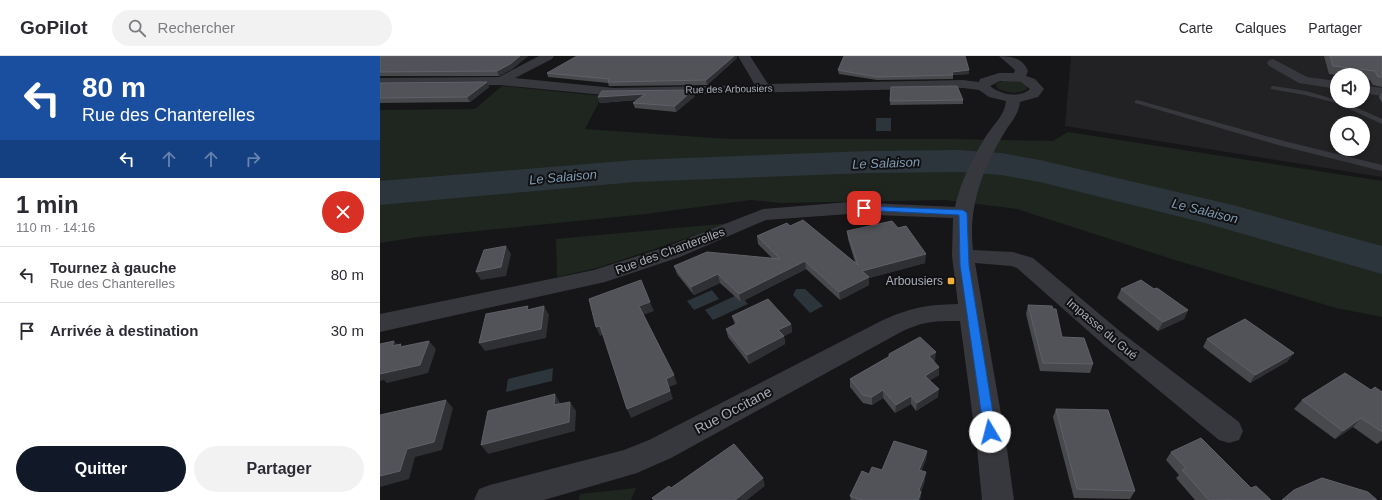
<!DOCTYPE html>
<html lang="fr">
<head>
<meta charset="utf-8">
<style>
	:root { --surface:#fff; --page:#f2f2f3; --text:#2b2b33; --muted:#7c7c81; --line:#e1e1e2; --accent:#111827 }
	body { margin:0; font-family:Helvetica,sans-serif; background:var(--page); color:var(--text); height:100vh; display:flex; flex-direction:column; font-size:15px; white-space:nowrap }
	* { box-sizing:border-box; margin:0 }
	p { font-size:13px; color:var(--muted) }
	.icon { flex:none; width:22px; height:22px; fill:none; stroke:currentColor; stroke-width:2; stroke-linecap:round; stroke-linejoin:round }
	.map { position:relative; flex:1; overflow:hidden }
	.panel { display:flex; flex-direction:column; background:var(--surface); width:380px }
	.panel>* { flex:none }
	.banner { background:#1a4fa0; color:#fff; overflow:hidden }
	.tools { position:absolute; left:950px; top:12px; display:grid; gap:8px }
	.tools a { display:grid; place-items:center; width:40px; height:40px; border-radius:50%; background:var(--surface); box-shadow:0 2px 6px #0003; font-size:20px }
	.pin { position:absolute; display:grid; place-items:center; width:34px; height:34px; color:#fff; margin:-17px; border-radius:8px; box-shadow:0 2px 6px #0006 }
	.me { position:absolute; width:44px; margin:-22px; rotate:352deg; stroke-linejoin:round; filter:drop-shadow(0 0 3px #0008) }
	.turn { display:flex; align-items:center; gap:14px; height:84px; padding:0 16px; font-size:18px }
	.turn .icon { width:52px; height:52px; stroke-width:2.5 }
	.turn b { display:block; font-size:28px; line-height:34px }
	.lanes { display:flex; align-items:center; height:38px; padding:0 16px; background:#0003; justify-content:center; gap:20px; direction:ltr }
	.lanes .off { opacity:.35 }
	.round { display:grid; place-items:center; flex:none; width:42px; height:42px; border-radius:21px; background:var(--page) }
	.headline { display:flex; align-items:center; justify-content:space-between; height:68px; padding:0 16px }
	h1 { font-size:24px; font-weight:700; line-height:30px }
	.primary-button { display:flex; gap:8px; margin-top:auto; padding:8px 16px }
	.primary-button a { flex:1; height:46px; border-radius:24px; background:var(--accent); color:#fff; font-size:16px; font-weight:700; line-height:46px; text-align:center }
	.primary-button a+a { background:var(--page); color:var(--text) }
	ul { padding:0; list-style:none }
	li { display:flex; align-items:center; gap:12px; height:56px; padding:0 16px; border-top:1px solid var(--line) }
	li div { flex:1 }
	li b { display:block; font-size:15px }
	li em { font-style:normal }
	header { display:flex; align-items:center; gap:24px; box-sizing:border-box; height:56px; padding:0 20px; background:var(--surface); border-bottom:1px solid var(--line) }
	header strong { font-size:19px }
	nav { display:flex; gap:22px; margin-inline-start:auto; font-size:14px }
	.search { width:280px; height:36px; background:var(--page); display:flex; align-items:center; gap:10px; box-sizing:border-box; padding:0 14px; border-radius:22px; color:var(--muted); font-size:15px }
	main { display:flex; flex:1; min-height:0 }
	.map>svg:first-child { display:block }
	.built { fill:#222225; fill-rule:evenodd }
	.green { fill:#1e261f }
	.water { fill:#2c353c }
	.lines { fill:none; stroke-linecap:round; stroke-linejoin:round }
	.river { fill:#2c353c; fill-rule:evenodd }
	.lane { fill:#37383d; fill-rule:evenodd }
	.street { fill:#37383d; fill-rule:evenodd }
	.wall { fill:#47494d }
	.shaded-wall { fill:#2f3033 }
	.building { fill:#525359; stroke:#5f6168 }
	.route { fill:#1a73e8; stroke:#114b97 }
	.poi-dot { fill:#f2b134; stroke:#111113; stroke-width:1.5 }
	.labels { text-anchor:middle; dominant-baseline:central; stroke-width:4; stroke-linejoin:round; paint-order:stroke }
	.far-street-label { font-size:10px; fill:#a8adb8; stroke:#111113 }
	.street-label { font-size:12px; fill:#a8adb8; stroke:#111113 }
	.poi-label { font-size:12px; fill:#a8adb8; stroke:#111113; text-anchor:end }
	.water-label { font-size:13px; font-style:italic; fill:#7f9bb3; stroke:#111113 }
	.near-street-label { font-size:14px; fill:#a8adb8; stroke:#111113 }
</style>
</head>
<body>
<header>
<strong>GoPilot</strong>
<div class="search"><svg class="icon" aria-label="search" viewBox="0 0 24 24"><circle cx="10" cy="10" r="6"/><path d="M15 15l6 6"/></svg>Rechercher</div>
<nav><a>Carte</a><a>Calques</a><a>Partager</a></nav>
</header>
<main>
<section class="panel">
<div class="banner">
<div class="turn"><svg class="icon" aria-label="left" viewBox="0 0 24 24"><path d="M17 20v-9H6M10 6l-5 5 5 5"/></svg><div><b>80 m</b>Rue des Chanterelles</div></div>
<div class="lanes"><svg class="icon" aria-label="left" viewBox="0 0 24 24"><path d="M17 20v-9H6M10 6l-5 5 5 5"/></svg><svg class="icon off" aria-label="ahead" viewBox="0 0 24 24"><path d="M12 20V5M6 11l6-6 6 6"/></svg><svg class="icon off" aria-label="ahead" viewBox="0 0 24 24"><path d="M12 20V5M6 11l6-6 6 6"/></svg><svg class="icon off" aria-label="right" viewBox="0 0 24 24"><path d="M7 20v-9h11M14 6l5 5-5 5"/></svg></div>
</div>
<div class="headline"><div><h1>1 min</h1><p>110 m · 14:16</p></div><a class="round" style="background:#d93025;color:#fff"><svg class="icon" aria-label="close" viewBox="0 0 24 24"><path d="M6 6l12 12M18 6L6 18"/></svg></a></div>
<ul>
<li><svg class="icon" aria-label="left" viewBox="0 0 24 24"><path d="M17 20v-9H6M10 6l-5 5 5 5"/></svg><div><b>Tournez à gauche</b><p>Rue des Chanterelles</p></div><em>80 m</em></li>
<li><svg class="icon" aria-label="arrive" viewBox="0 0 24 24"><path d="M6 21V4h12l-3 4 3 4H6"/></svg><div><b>Arrivée à destination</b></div><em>30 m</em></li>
</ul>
<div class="primary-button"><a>Quitter</a><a>Partager</a></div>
</section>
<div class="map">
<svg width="1002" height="444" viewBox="0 0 1002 444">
	<rect width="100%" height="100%" fill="#161618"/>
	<path class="built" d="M 691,0 L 1002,0 L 1002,121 L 685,70 ZM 957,19 L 983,19 L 983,45 L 957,45 ZM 957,67 L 983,67 L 983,93 L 957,93 Z"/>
	<g class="green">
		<path d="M 625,24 L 640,26 L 647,29 L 647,33 C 638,39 626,37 617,32 L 616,28 Z"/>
		<path d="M 122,30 L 222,40 L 205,73 L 348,83 L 574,83 L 673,85 L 688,76 L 1002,125 L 1002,261 L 956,252 L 795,204 L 637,153 L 565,144 L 401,147 L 371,144 L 266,158 L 38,181 L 0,187 L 0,54 L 95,53 Z"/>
		<path d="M 352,167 L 217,212 L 177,221 L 176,183 Z"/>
		<path d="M 256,432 L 251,444 L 199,444 L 200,438 Z"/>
	</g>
	<g class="water">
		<rect x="496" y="62" width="15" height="13"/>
		<path d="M 416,233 L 425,233 L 443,250 L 430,257 L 413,239 Z"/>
		<path d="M 332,234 L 339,243 L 314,254 L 307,245 Z"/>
		<path d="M 359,238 L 368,248 L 333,264 L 325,254 Z"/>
		<path d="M 173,312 L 172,325 L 126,336 L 128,323 Z"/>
	</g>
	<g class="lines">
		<path class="river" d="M 579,94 L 621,97 L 660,104 L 853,149 L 1002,190 L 1002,218 L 825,167 L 660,126 L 621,119 L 579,116 L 488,117 L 255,126 L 0,149 L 0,125 L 255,104 L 488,95 Z"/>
		<g class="lane">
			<path d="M 893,30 L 926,35 L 957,44 L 957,45 L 962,45 L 1002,63 L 1002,68 L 956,47 L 925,39 L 891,33 L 891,31 Z"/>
			<path d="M 757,44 L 904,85 L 1002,109 L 1002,115 L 898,89 L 755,47 L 755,45 Z"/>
		</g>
		<g class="street">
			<path d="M 159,0 L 174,0 L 172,3 L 135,22 L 234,32 L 375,29 L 358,0 L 370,0 L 388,28 L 583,24 L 599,26 L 600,23 L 619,17 L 634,17 L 635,14 L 619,0 C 631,0 643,2 648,15 L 646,20 L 655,23 L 664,33 L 658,41 L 640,46 C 639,59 629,68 623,79 C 602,114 588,152 593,194 L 633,196 L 653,202 L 742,277 L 859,366 L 863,375 L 859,384 L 849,387 L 839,384 L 724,289 L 637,212 L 631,210 L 595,207 L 627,393 L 634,444 L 602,444 L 597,393 L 580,265 C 554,265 544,265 521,276 L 291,402 L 257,417 L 164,444 L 94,444 L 99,433 L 110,429 L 244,394 L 269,384 L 503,264 C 533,251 546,249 578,248 L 572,200 L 573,162 L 469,158 L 386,164 L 300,201 L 225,226 L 0,276 L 0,258 L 214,214 L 286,191 L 383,153 L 469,146 L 575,151 C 580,126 593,102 606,80 C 613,69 625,59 626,45 L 609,41 L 599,34 L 583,32 L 234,40 L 121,29 L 0,30 L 0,22 L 119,21 ZM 620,25 L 641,26 L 650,33 C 640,43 619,38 610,30 Z"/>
			<path d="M 893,3 L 927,21 L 957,25 L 957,33 L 919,27 L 889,10 L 887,7 L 889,4 Z"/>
			<path d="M 983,29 L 1002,32 L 1002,40 L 983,37 Z"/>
		</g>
	</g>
	<g class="wall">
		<path d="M 0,0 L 148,0 L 132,13 L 119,20 L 0,20 Z"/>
		<path d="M 944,0 L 1002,0 L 1002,31 L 993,29 L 990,24 L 983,23 L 983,19 L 958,19 L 949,18 Z"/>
		<path d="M 357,2 L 327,29 L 234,30 L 229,30 L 228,27 L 168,21 L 167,17 Z"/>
		<path d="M 458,14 L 589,18 L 573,19 L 573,23 L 497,24 L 459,18 Z"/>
		<path d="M 107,26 L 109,31 L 90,46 L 0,47 L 0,27 Z"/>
		<path d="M 511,31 L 583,44 L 583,48 L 510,49 Z"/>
		<path d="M 1002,36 L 1002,47 L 999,41 Z"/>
		<path d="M 315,40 L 296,56 L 255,52 L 253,47 L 257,44 L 220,47 L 218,41 Z"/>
		<path d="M 410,170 L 475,206 L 468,183 L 467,175 L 545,207 L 489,222 L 489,229 L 460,244 L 426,213 L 361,246 L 340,227 L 314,239 L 297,218 L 294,210 L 392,202 L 378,188 L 377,180 Z"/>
		<path d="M 741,233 L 808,254 L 804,263 L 778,275 L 737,242 Z"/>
		<path d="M 648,249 L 682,281 L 713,308 L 710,317 L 660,315 L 646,258 Z"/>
		<path d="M 352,260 L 411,268 L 412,276 L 404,280 L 405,288 L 369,308 L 348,281 L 346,273 L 355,269 Z"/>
		<path d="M 827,283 L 908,305 L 870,327 L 823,291 Z"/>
		<path d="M 509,298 L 555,304 L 554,305 L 559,319 L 550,324 L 558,341 L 536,355 L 531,348 L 515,357 L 503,342 L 492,349 L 483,347 L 470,331 L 470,323 L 508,301 Z"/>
		<path d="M 991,334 L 1002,336 L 1002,384 L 997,388 L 973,371 L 955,383 L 914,353 L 922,344 Z"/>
		<path d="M 676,353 L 755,435 L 750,443 L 694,442 L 673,361 Z"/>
		<path d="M 547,395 L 546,403 L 541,415 L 545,424 L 541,436 L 540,444 L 471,444 L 470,440 L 489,418 L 502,414 Z"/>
		<path d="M 791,396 L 871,432 L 891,444 L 815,444 L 796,422 L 799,419 L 786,404 Z"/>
	</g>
	<g class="shaded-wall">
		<path d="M 140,0 L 148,0 L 132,13 L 119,20 L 117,15 Z"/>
		<path d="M 354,0 L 357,0 L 357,2 L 327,29 L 326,24 Z"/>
		<path d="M 589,14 L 589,18 L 573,19 L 572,16 Z"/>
		<path d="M 107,26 L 109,31 L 90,46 L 87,41 Z"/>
		<path d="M 313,34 L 315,40 L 296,56 L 295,50 Z"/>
		<path d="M 265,38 L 266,43 L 220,47 L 218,41 Z"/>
		<path d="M 126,190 L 131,198 L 126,220 L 101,224 L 96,216 Z"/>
		<path d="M 546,198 L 545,207 L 489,222 L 489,229 L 460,244 L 459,236 L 482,215 Z"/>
		<path d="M 425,205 L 426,213 L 361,246 L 359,238 Z"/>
		<path d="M 338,218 L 340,227 L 314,239 L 311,231 Z"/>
		<path d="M 270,246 L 274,255 L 263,259 L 259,250 Z"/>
		<path d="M 164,250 L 169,259 L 166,282 L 105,295 L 99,287 Z"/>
		<path d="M 808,254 L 804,263 L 778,275 L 783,266 Z"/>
		<path d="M 411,268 L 412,276 L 404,280 L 405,288 L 369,308 L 367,299 L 398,274 Z"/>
		<path d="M 220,270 L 224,278 L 220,280 L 216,271 Z"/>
		<path d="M 14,285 L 21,294 L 12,290 Z"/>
		<path d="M 49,285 L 56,293 L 48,317 L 7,327 L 4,324 L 0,325 L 0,315 Z"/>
		<path d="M 556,296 L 555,304 L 549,308 L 549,300 Z"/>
		<path d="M 914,297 L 908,305 L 870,327 L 875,319 Z"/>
		<path d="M 559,311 L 559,319 L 544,328 L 545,320 Z"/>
		<path d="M 294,319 L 297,328 L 289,331 L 293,343 L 251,362 L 247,353 L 286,323 Z"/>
		<path d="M 559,333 L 558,341 L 536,355 L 537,347 Z"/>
		<path d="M 503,334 L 503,342 L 492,349 L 492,341 Z"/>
		<path d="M 175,338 L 180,347 L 180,358 L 174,349 Z"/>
		<path d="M 531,340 L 531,348 L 515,357 L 516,349 Z"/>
		<path d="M 66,344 L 73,352 L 62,394 L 35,401 L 29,423 L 0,431 L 0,420 L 27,393 Z"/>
		<path d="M 190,346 L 196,355 L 195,375 L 108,398 L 101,389 Z"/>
		<path d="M 981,362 L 973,371 L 955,383 L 963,375 Z"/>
		<path d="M 547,395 L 546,403 L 539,422 L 539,414 Z"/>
		<path d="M 546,416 L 545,424 L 539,442 L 539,434 Z"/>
		<path d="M 383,422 L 385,430 L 367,444 L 355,444 Z"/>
		<path d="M 541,436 L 540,444 L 538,444 Z"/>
	</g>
	<g class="building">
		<path d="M 0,0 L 140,0 L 130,8 L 117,15 L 0,16 Z"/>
		<path d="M 197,0 L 354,0 L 326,24 L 233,26 L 228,26 L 229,23 L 167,17 Z"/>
		<path d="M 464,0 L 585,0 L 589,14 L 572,16 L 573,19 L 497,21 L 458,14 Z"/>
		<path d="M 950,0 L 1002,0 L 1002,21 L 998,21 L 995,15 L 953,10 Z"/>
		<path d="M 107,26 L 87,41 L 0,42 L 0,27 Z"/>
		<path d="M 577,30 L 583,44 L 510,45 L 511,31 Z"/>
		<path d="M 313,34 L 295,50 L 253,47 L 265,38 L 218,41 L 222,35 Z"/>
		<path d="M 423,164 L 478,209 L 467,175 L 512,165 L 518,172 L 526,170 L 546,198 L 482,215 L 489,221 L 459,236 L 425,205 L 359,238 L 338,218 L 311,231 L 294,210 L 327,196 L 400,203 L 377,180 L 407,167 L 410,170 Z"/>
		<path d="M 126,190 L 121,211 L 96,216 L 104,194 Z"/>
		<path d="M 261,224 L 270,246 L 259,250 L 294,319 L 286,323 L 290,335 L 247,353 L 220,270 L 216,271 L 209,243 Z"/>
		<path d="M 761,224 L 774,233 L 777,232 L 808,254 L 783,266 L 741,233 Z"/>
		<path d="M 388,243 L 411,268 L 398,274 L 404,280 L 367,299 L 346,273 L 358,267 L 352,260 Z"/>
		<path d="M 648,249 L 672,250 L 673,253 L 676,253 L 682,281 L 704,282 L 713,308 L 663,307 Z"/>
		<path d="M 148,250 L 147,254 L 164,250 L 161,273 L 99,287 L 106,258 Z"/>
		<path d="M 865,263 L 914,297 L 875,319 L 827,283 Z"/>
		<path d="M 540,281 L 556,296 L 549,300 L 559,311 L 545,320 L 559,333 L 537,347 L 531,340 L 516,349 L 503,334 L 492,341 L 483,339 L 470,323 L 510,300 L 509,298 Z"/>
		<path d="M 14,285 L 12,290 L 21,288 L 20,291 L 49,285 L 40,309 L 0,318 L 0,288 Z"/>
		<path d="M 965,317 L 991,334 L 995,331 L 1002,336 L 1002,376 L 981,362 L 963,375 L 922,344 Z"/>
		<path d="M 175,338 L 174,349 L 190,346 L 189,366 L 101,389 L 108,355 Z"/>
		<path d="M 66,344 L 54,386 L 27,393 L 20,415 L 0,420 L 0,359 Z"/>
		<path d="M 676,353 L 728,354 L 755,435 L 697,433 Z"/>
		<path d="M 821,382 L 871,432 L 876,430 L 891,444 L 849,444 L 848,443 L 846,444 L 829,444 L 802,414 L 806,412 L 791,396 Z"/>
		<path d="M 514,385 L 547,395 L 539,414 L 546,416 L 539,434 L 541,436 L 538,444 L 482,444 L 470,440 L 482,415 L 489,418 L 492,411 L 502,414 Z"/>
		<path d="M 354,388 L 383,422 L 355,444 L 274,444 L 272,442 L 289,430 L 291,432 Z"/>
		<path d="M 942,422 L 988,436 L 997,444 L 902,444 L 914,434 Z"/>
	</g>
	<path class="route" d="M 484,150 L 583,154 L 587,157 L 589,209 L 616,376 L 615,380 L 610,381 L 606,380 L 604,376 L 580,209 L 579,159 L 481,154 L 481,151 Z"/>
	<rect class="poi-dot" x="567" y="221" width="8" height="8" rx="2"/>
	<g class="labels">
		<g class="far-street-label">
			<text transform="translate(349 33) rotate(-1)">Rue des Arbousiers</text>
		</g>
		<g class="street-label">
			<text transform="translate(290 195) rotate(-20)">Rue des Chanterelles</text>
			<text transform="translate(722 273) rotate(40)">Impasse du Gué</text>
		</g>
		<g class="poi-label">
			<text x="563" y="225">Arbousiers</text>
		</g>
		<g class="water-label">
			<text transform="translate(506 107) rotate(-2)">Le Salaison</text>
			<text transform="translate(183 121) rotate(-5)">Le Salaison</text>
			<text transform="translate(825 155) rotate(14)">Le Salaison</text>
		</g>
		<g class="near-street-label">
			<text transform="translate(353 354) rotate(-28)">Rue Occitane</text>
		</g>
	</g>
</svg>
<div class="tools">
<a><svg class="icon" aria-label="sound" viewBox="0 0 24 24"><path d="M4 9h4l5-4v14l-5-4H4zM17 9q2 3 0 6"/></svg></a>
<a><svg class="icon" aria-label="search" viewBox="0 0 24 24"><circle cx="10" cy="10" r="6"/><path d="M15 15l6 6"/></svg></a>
</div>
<div class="pin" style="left:484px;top:152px;background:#d93025"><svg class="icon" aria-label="arrive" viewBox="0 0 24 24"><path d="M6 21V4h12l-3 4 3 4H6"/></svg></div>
<svg class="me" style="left:610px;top:376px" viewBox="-20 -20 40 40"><circle r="19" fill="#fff"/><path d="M0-13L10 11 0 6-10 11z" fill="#1a73e8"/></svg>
</div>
</main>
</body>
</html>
